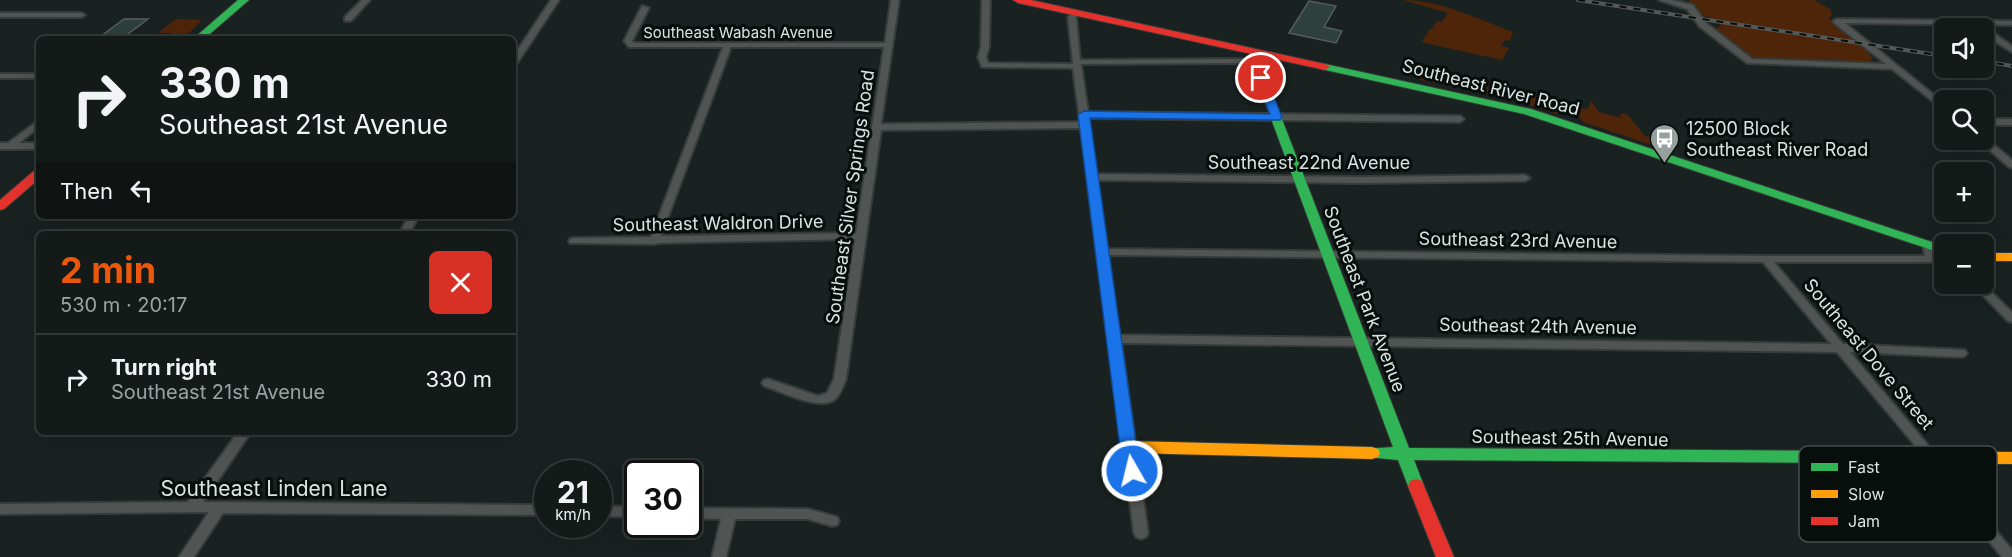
<!DOCTYPE html>
<html lang="en">
<head>
<meta charset="utf-8">
<style>
	:root { --surface:#131a18; --page:#1c2321; --text:#f1f3f6; --muted:#9da1a2; --line:#323837; --accent:#ea580c }
	body { margin:0; font-family:Inter,sans-serif; background:var(--page); color:var(--text); height:100vh; display:flex; flex-direction:column; font-size:22px; white-space:nowrap }
	* { box-sizing:border-box; margin:0 }
	p { font-size:20px; color:var(--muted) }
	.icon { flex:none; width:33px; height:33px; fill:none; stroke:currentColor; stroke-width:2; stroke-linecap:round; stroke-linejoin:round }
	.map { position:relative; flex:1; overflow:hidden }
	.side { position:absolute; left:36px; top:231px; width:480px; height:204px; display:flex; flex-direction:column; background:var(--surface); border-radius:9px; box-shadow:0 6px 24px #0002,0 0 0 2px var(--line) }
	.side>* { flex:none }
	.hud { position:absolute; left:36px; top:36px; width:480px; height:183px; border-radius:9px; box-shadow:0 6px 24px #0002,0 0 0 2px var(--line); background:#131a18; color:var(--text); overflow:hidden }
	.fabs { position:absolute; left:1934px; top:18px; display:grid; gap:12px }
	.fabs a { display:grid; place-items:center; width:60px; height:60px; border-radius:9px; background:var(--surface); box-shadow:0 6px 24px #0002,0 0 0 2px var(--line); font-size:30px }
	.speed { position:absolute; left:534px; top:460px; display:flex; gap:12px; font-size:30px; font-weight:700; text-align:center }
	.speed>* { display:grid; place-content:center; width:78px; height:78px; border-radius:50%; background:var(--surface); box-shadow:0 6px 24px #0002,0 0 0 2px var(--line); line-height:1 }
	.speed small { font-size:15px; font-weight:400 }
	.speed .limit { border:3px solid #111; border-radius:9px; background:#fff; color:#111 }
	.pin { position:absolute; display:grid; place-items:center; width:51px; height:51px; color:#fff; margin:-26px; border:3px solid #fff; border-radius:50%; box-shadow:0 2px 6px #0007 }
	.me { position:absolute; width:66px; margin:-33px; rotate:352deg; stroke-linejoin:round; filter:drop-shadow(0 0 4px #0008) }
	.turn { display:flex; align-items:center; gap:21px; height:126px; padding:0 24px; font-size:27px }
	.turn .icon { width:78px; height:78px; stroke-width:2.5 }
	.turn b { display:block; font-size:42px; line-height:51px }
	.then { display:flex; align-items:center; height:57px; padding:0 24px; background:#0003; gap:12px; font-size:22px }
	.round { display:grid; place-items:center; flex:none; width:63px; height:63px; border-radius:9px; background:var(--page) }
	.head { display:flex; align-items:center; justify-content:space-between; height:102px; padding:0 24px }
	h1 { font-size:36px; font-weight:700; line-height:45px; color:var(--accent) }
	ul { padding:0; list-style:none }
	li { display:flex; align-items:center; gap:18px; height:90px; padding:0 24px; border-top:2px solid var(--line) }
	li div { flex:1 }
	li b { display:block; font-size:22px }
	li em { font-style:normal }
	.map>svg:first-child { display:block }
	.green { fill:#4f250a }
	.building { fill:#2e403c; stroke:#565e5c; stroke-width:1.5 }
	.lines { fill:none; stroke-linecap:round; stroke-linejoin:round }
	.street-casing { stroke:#353c3a; stroke-width:4 }
	.fast-casing { stroke:#353c3a; stroke-width:2 }
	.slow-casing { stroke:#353c3a; stroke-width:2 }
	.jam-casing { stroke:#353c3a; stroke-width:2 }
	.street { fill:#505452; fill-rule:evenodd }
	.fast { fill:#30b455; fill-rule:evenodd }
	.slow { fill:#ff9f0a; fill-rule:evenodd }
	.jam { fill:#e5322d; fill-rule:evenodd }
	.rail-casing { stroke:#545957; stroke-width:4 }
	.rail { stroke:#070e0c; stroke-width:2; stroke-dasharray:7; stroke-linecap:butt }
	.route { fill:#1a73e8; stroke:#114b97; stroke-width:1.5 }
	.labels { text-anchor:middle; dominant-baseline:central; stroke-width:6; stroke-linejoin:round; paint-order:stroke }
	.far-street-label { font-size:15px; fill:#d9e4e1; stroke:#070e0c }
	.street-label { font-size:18px; fill:#d9e4e1; stroke:#070e0c }
	.poi-label { font-size:18px; fill:#d9e4e1; stroke:#070e0c; text-anchor:start }
	.near-street-label { font-size:21px; fill:#d9e4e1; stroke:#070e0c }
	.key { fill:#070e0c; stroke:#464e4c; stroke-width:1.5 }
	.key-label { font-size:16px; fill:#d9e4e1 }
</style>
</head>
<body>
<div class="map">
<svg width="2012" height="557" viewBox="0 0 2012 557">
	<rect width="100%" height="100%" fill="#192220"/>
	<g class="green">
		<path d="M 1403,0 C 1440,0 1478,19 1513,32 L 1510,41 L 1505,40 L 1501,46 L 1509,48 L 1502,60 L 1425,43 L 1422,41 L 1430,29 L 1432,29 L 1437,21 L 1442,22 L 1448,13 Z"/>
		<path d="M 1689,0 L 1814,0 L 1830,9 L 1832,15 L 1829,18 L 1832,22 L 1866,50 L 1873,59 L 1869,61 C 1838,60 1779,69 1752,57 C 1738,50 1726,38 1714,29 L 1721,26 L 1717,20 L 1703,15 L 1689,3 Z"/>
		<path d="M 176,19 L 177,19 L 202,20 L 188,34 L 170,36 L 172,33 L 158,33 Z"/>
		<path d="M 1414,69 L 1466,83 L 1530,95 L 1568,105 L 1558,103 L 1553,107 L 1562,112 L 1556,114 L 1521,102 L 1420,80 Z"/>
		<path d="M 1591,101 L 1599,112 L 1622,118 L 1619,114 L 1627,114 L 1645,136 L 1654,138 L 1657,147 L 1583,122 L 1578,115 L 1579,108 L 1588,109 Z"/>
	</g>
	<g class="building">
		<path d="M 1309,1 L 1336,6 L 1324,27 L 1342,31 L 1336,43 L 1289,33 Z"/>
		<path d="M 124,19 L 148,19 L 124,37 L 101,36 Z"/>
	</g>
	<g class="lines">
		<defs>
			<g id="street">
				<path d="M 362,0 L 370,0 L 351,21 L 345,21 L 345,17 Z"/>
				<path d="M 551,0 L 559,0 L 516,65 L 513,65 L 513,57 Z"/>
				<path d="M 891,0 L 899,0 L 881,124 L 1080,122 L 1073,68 L 982,67 L 978,57 L 981,47 L 982,0 L 990,0 L 989,47 L 986,57 L 988,63 L 1073,64 L 1068,17 L 1076,11 L 1080,13 L 1076,17 L 1080,60 L 1247,59 L 1265,62 L 1269,64 L 1265,66 L 1247,63 L 1081,64 L 1088,112 L 1460,116 L 1464,119 L 1460,122 L 1088,118 L 1096,174 L 1363,177 L 1525,175 L 1530,178 L 1525,181 L 1363,183 L 1097,180 L 1107,249 L 1766,256 L 1925,256 L 1923,245 L 1924,243 L 1932,243 C 1936,251 1933,256 1944,259 L 1944,265 L 1933,262 L 1774,262 L 1843,344 L 1965,350 L 1967,353 L 1965,356 L 1961,357 L 1850,352 L 1927,444 L 1934,456 L 2012,550 L 2012,557 L 2002,557 L 1926,462 L 1919,450 L 1837,352 L 1121,343 L 1148,533 L 1146,537 L 1141,539 L 1136,537 L 1134,533 L 1081,128 L 881,130 L 846,379 C 843,386 840,396 834,400 C 820,411 780,391 764,386 L 762,383 L 764,380 L 768,379 L 818,396 L 827,393 L 834,379 L 855,239 L 658,243 L 654,244 L 570,243 L 569,241 L 570,239 L 574,238 L 651,237 L 723,47 L 629,47 L 624,41 L 642,6 L 649,8 L 632,41 L 634,43 L 885,43 ZM 731,47 L 884,47 L 856,233 L 661,236 ZM 1108,255 L 1763,262 L 1831,344 L 1119,335 Z"/>
				<path d="M 1659,0 L 1672,0 L 1693,5 L 1706,23 L 1752,59 L 1886,64 L 1834,23 L 1833,21 L 1837,19 L 2012,21 L 2012,25 L 1845,23 L 1944,103 L 1944,110 L 1892,69 L 1747,63 L 1700,27 L 1687,9 Z"/>
				<path d="M 0,13 L 81,13 L 85,15 L 81,17 L 0,17 Z"/>
				<path d="M 1980,28 L 1986,28 L 2012,46 L 2012,52 L 1983,34 L 1983,28 Z"/>
				<rect x="0" y="74" width="39" height="4"/>
				<rect x="1983" y="119" width="29" height="6"/>
				<path d="M 39,120 L 39,127 L 19,143 L 39,143 L 39,149 L 0,149 L 0,143 L 8,143 Z"/>
				<path d="M 1983,137 L 1986,138 L 2012,160 L 2012,168 L 2009,167 L 1980,142 L 1979,140 L 1983,140 Z"/>
				<path d="M 409,216 L 419,216 L 409,234 L 399,234 Z"/>
				<path d="M 1972,284 L 1983,284 L 2012,312 L 2012,322 L 2008,321 Z"/>
				<path d="M 238,432 L 251,432 L 203,502 L 548,505 L 548,515 L 223,513 L 194,557 L 179,557 L 209,512 L 0,514 L 0,504 L 188,502 Z"/>
				<path d="M 598,506 L 638,507 L 638,517 L 598,516 Z"/>
				<path d="M 688,508 L 808,509 L 837,517 L 839,521 L 837,525 L 832,526 L 808,519 L 735,519 L 726,557 L 712,557 L 721,519 L 688,518 Z"/>
			</g>
			<g id="fast">
				<path d="M 238,0 L 249,0 L 204,39 L 193,39 Z"/>
				<path d="M 1271,52 L 1276,55 L 1266,72 L 1266,78 L 1409,448 L 1856,451 L 1862,453 L 1864,457 L 1862,461 L 1856,463 L 1414,460 L 1424,486 L 1422,491 L 1416,493 L 1410,491 L 1398,460 L 1366,457 L 1364,453 L 1366,449 L 1393,447 L 1256,78 L 1256,72 L 1267,53 Z"/>
				<path d="M 1325,64 L 1531,109 L 1944,246 L 1944,254 L 1524,114 L 1321,69 L 1320,67 Z"/>
			</g>
			<g id="slow">
				<rect x="1983" y="253" width="29" height="8"/>
				<path d="M 1128,441 L 1372,447 L 1378,449 L 1380,453 L 1378,457 L 1372,459 L 1128,453 L 1122,451 L 1120,447 L 1122,443 Z"/>
				<path d="M 1856,451 L 2012,452 L 2012,464 L 1856,463 L 1850,461 L 1848,457 L 1850,453 Z"/>
			</g>
			<g id="jam">
				<path d="M 1013,0 L 1031,0 L 1325,64 L 1330,67 L 1325,70 L 1018,3 Z"/>
				<path d="M 39,169 L 39,179 L 4,209 L 0,210 L 0,200 L 35,170 Z"/>
				<path d="M 1416,479 L 1422,481 L 1424,486 L 1454,557 L 1436,557 L 1408,486 L 1410,481 Z"/>
			</g>
		</defs>
		<use href="#street" class="street-casing"/>
		<use href="#fast" class="fast-casing"/>
		<use href="#slow" class="slow-casing"/>
		<use href="#jam" class="jam-casing"/>
		<use href="#street" class="street"/>
		<use href="#fast" class="fast"/>
		<use href="#slow" class="slow"/>
		<use href="#jam" class="jam"/>
		<defs>
			<g id="rail">
				<path d="M 1578,0 L 1944,56"/>
				<path d="M 1983,61 L 2012,66"/>
			</g>
		</defs>
		<use href="#rail" class="rail-casing"/>
		<use href="#rail" class="rail"/>
	</g>
	<path class="route" d="M 1261,74 L 1266,78 L 1282,117 L 1280,120 L 1090,118 L 1140,471 L 1137,475 L 1132,477 L 1126,475 L 1123,471 L 1078,115 L 1084,111 L 1270,114 L 1255,78 Z"/>
	<defs>
		<symbol id="bus-pin" viewBox="-11 -11 22 30"><path d="M0 17L-7.5 6A9.5 9.5 0 1 1 7.5 6Z" fill="#96a09d" stroke="#070e0c"/><path d="M-5-6H5V4H4V6H2V4H-2V6H-4V4H-5ZM-3.5-4V0h7V-4ZM-3.5 1.2v1.5H-2V1.2ZM2 1.2v1.5H3.5V1.2Z" fill="#fff"/></symbol>
	</defs>
	<g fill-rule="evenodd">
		<use href="#bus-pin" x="1648" y="122" width="33" height="45"/>
	</g>
	<g class="labels">
		<g class="far-street-label">
			<text x="738" y="32">Southeast Wabash Avenue</text>
		</g>
		<g class="street-label">
			<text transform="translate(1491 87) rotate(14)">Southeast River Road</text>
			<text x="1309" y="162">Southeast 22nd Avenue</text>
			<text transform="translate(850 197) rotate(-82)">Southeast Silver Springs Road</text>
			<text transform="translate(718 223) rotate(-1)">Southeast Waldron Drive</text>
			<text transform="translate(1518 240) rotate(1)">Southeast 23rd Avenue</text>
			<text transform="translate(1365 299) rotate(69)">Southeast Park Avenue</text>
			<text transform="translate(1538 326) rotate(1)">Southeast 24th Avenue</text>
			<text transform="translate(1869 354) rotate(50)">Southeast Dove Street</text>
			<text transform="translate(1570 438) rotate(1)">Southeast 25th Avenue</text>
		</g>
		<g class="poi-label">
			<text x="1686" y="128">12500 Block<tspan x="1686" dy="21">Southeast River Road</tspan></text>
		</g>
		<g class="near-street-label">
			<text x="274" y="488">Southeast Linden Lane</text>
		</g>
	</g>
	<rect x="1799" y="446" width="198" height="96" rx="9" class="key"/>
	<rect x="1811" y="463" width="27" height="8" fill="#30b455"/>
	<rect x="1811" y="490" width="27" height="8" fill="#ff9f0a"/>
	<rect x="1811" y="517" width="27" height="8" fill="#e5322d"/>
	<g class="key-label">
		<text x="1848" y="473">Fast</text>
		<text x="1848" y="500">Slow</text>
		<text x="1848" y="527">Jam</text>
	</g>
</svg>
<div class="fabs">
<a><svg class="icon" aria-label="sound" viewBox="0 0 24 24"><path d="M4 9h4l5-4v14l-5-4H4zM17 9q2 3 0 6"/></svg></a>
<a><svg class="icon" aria-label="search" viewBox="0 0 24 24"><circle cx="10" cy="10" r="6"/><path d="M15 15l6 6"/></svg></a>
<a>+</a>
<a>−</a>
</div>
<div class="speed"><div>21<small>km/h</small></div><div class="limit">30</div></div>
<div class="pin" style="left:1261px;top:78px;background:#d93025"><svg class="icon" aria-label="arrive" viewBox="0 0 24 24"><path d="M6 21V4h12l-3 4 3 4H6"/></svg></div>
<svg class="me" style="left:1132px;top:471px" viewBox="-20 -20 40 40"><circle r="17" fill="#1a73e8" stroke="#fff" stroke-width="3"/><path d="M0-11L8 9 0 5-8 9z" fill="#fff"/></svg>
<div class="hud">
<div class="turn"><svg class="icon" aria-label="right" viewBox="0 0 24 24"><path d="M7 20v-9h11M14 6l5 5-5 5"/></svg><div><b>330 m</b>Southeast 21st Avenue</div></div>
<div class="then">Then<svg class="icon" aria-label="left" viewBox="0 0 24 24"><path d="M17 20v-9H6M10 6l-5 5 5 5"/></svg></div>
</div>
<section class="side">
<div class="head"><div><h1>2 min</h1><p>530 m · 20:17</p></div><a class="round" style="background:#d93025;color:#fff"><svg class="icon" aria-label="close" viewBox="0 0 24 24"><path d="M6 6l12 12M18 6L6 18"/></svg></a></div>
<ul>
<li><svg class="icon" aria-label="right" viewBox="0 0 24 24"><path d="M7 20v-9h11M14 6l5 5-5 5"/></svg><div><b>Turn right</b><p>Southeast 21st Avenue</p></div><em>330 m</em></li>
</ul>
</section>
</div>
</body>
</html>
